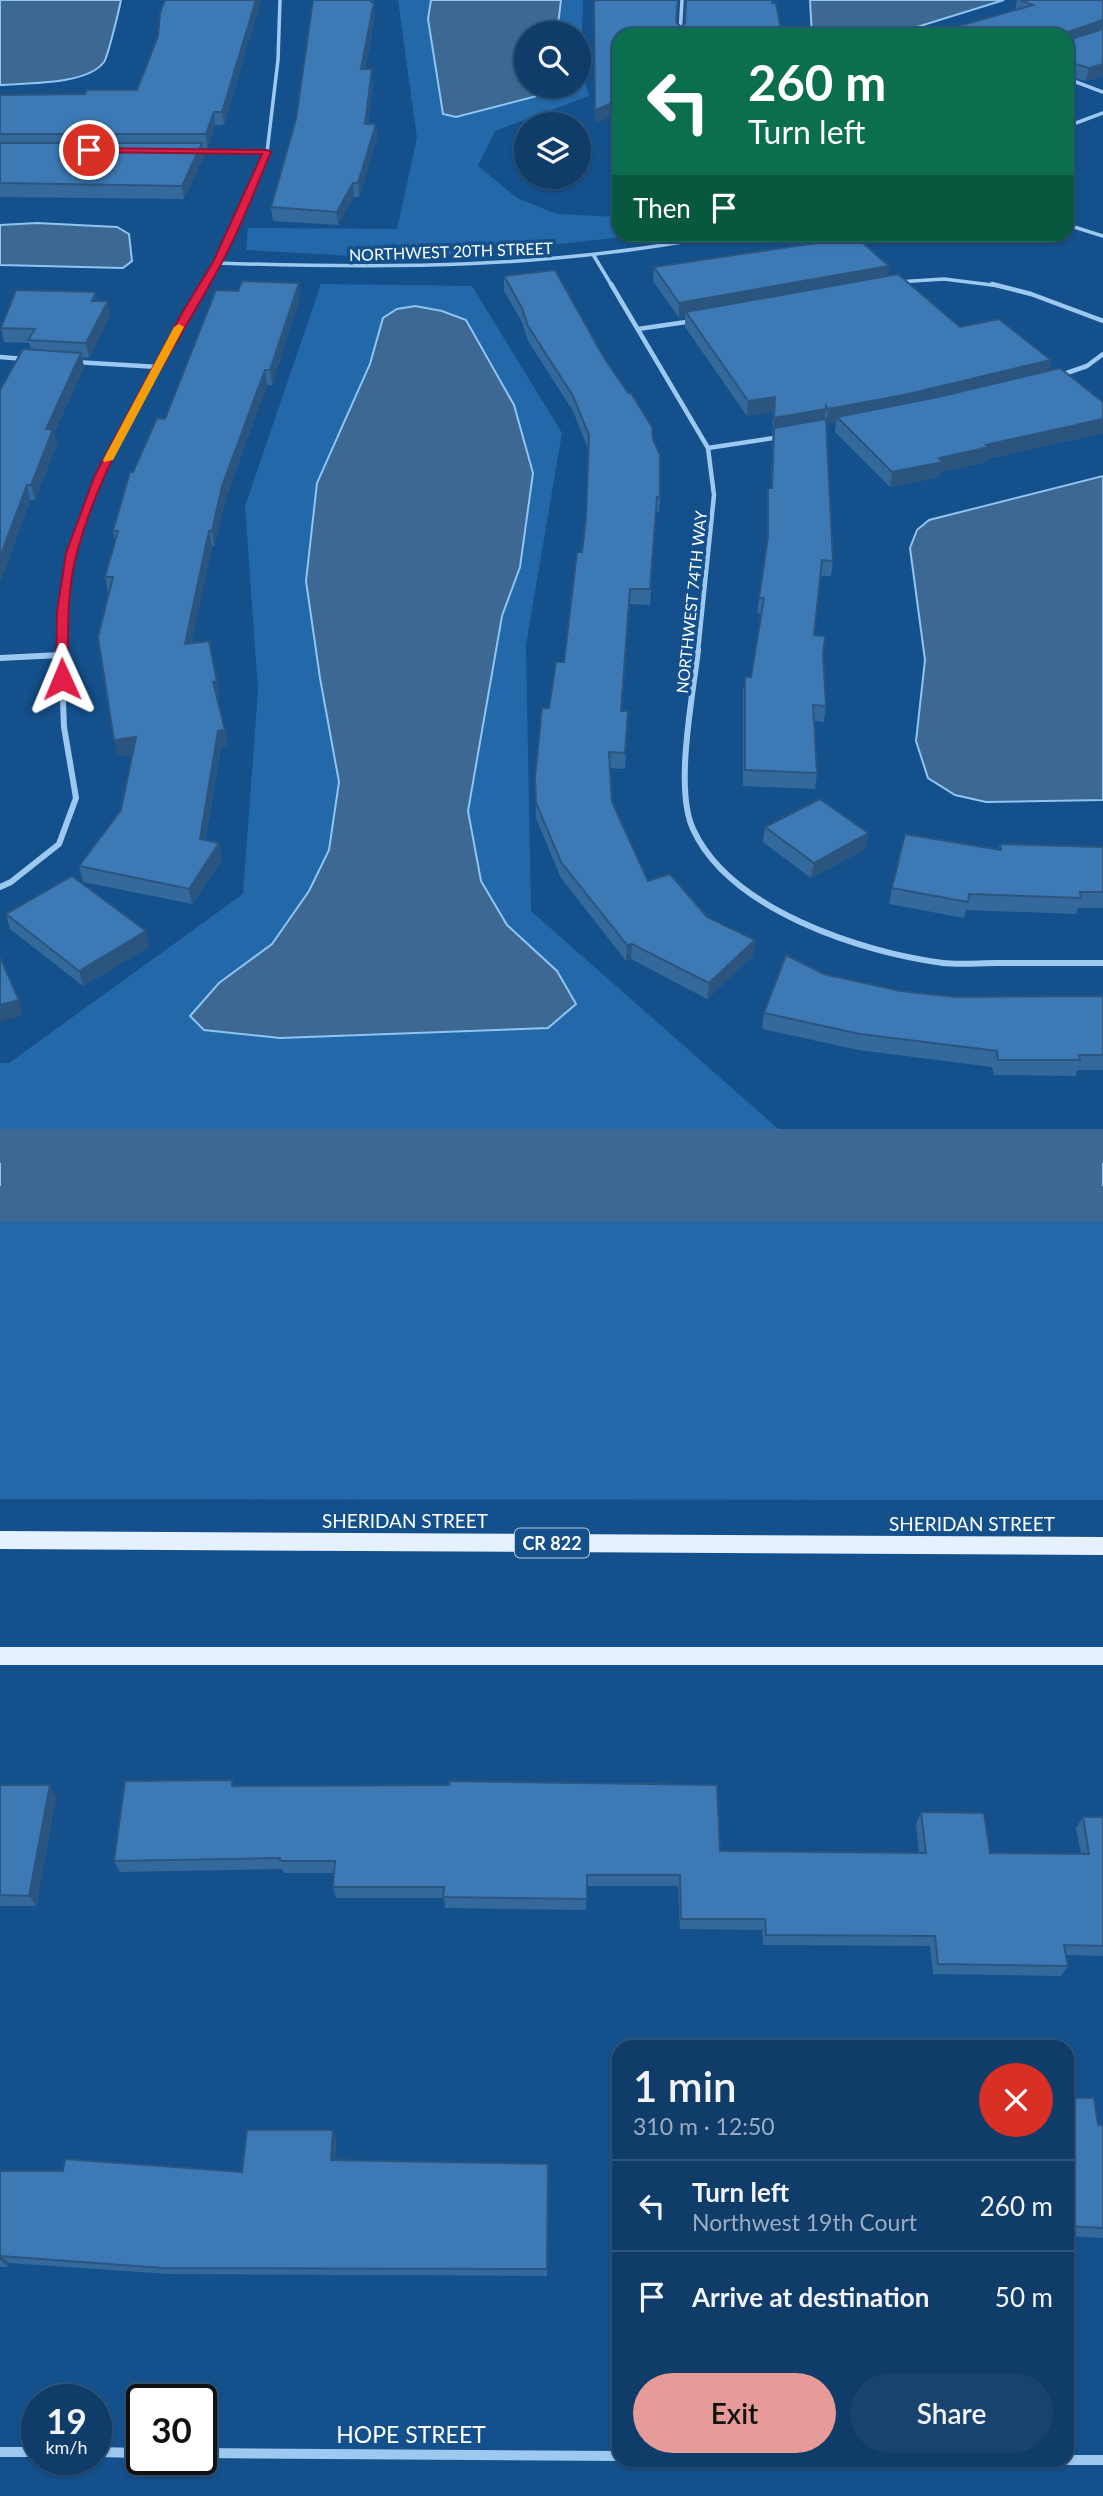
<!DOCTYPE html>
<html lang="en">
<head>
<meta charset="utf-8">
<style>
	:root { --surface:#0f3c68; --page:#18436e; --text:#f1f3f6; --muted:#9badc0; --line:#2f567c; --accent:#e69b98 }
	body { margin:0; font-family:Lato,sans-serif; background:var(--page); color:var(--text); height:100vh; display:flex; flex-direction:column; font-size:26px; white-space:nowrap }
	* { box-sizing:border-box; margin:0 }
	p { font-size:23px; color:var(--muted) }
	.icon { flex:none; width:38px; height:38px; fill:none; stroke:currentColor; stroke-width:2; stroke-linecap:round; stroke-linejoin:round }
	.map { position:relative; flex:1; overflow:hidden }
	.details { position:absolute; left:612px; top:2040px; width:462px; height:427px; display:flex; flex-direction:column; background:var(--surface); border-radius:21px; box-shadow:0 2px 5px #0004,0 0 0 2px var(--line) }
	.details>* { flex:none }
	.hud { position:absolute; left:612px; top:28px; width:462px; height:214px; border-radius:21px; box-shadow:0 2px 5px #0004,0 0 0 2px var(--line); background:#0b6e4f; color:#fff; overflow:hidden }
	.controls { position:absolute; left:514px; top:21px; display:grid; gap:14px }
	.controls a { display:grid; place-items:center; width:77px; height:77px; border-radius:50%; background:var(--surface); box-shadow:0 2px 5px #0004,0 0 0 2px var(--line); font-size:35px }
	.speed { position:absolute; left:21px; top:2384px; display:flex; gap:14px; font-size:35px; font-weight:700; text-align:center }
	.speed>* { display:grid; place-content:center; width:91px; height:91px; border-radius:50%; background:var(--surface); box-shadow:0 2px 5px #0004,0 0 0 2px var(--line); line-height:1 }
	.speed small { font-size:18px; font-weight:400 }
	.speed .limit { border:4px solid #111; border-radius:10px; background:#fff; color:#111 }
	.pin { position:absolute; display:grid; place-items:center; width:60px; height:60px; color:#fff; margin:-30px; border:4px solid #fff; border-radius:50%; box-shadow:0 2px 7px #0007 }
	.me { position:absolute; width:77px; margin:-38px; rotate:359deg; stroke-linejoin:round; filter:drop-shadow(0 0 5px #0008) }
	.turn { display:flex; align-items:center; gap:24px; height:147px; padding:0 21px; font-size:32px }
	.turn .icon { width:91px; height:91px; stroke-width:2.5 }
	.turn b { display:block; font-size:49px; line-height:60px }
	.then { display:flex; align-items:center; height:66px; padding:0 21px; background:#0003; gap:14px; font-size:26px }
	.round { display:grid; place-items:center; flex:none; width:74px; height:74px; border-radius:37px; background:var(--page) }
	.head { display:flex; align-items:center; justify-content:space-between; height:119px; padding:0 21px }
	h1 { font-size:42px; font-weight:600; line-height:52px }
	.action { display:flex; gap:14px; margin-top:auto; padding:14px 21px }
	.action a { flex:1; height:80px; border-radius:42px; background:var(--accent); color:#111; font-size:28px; font-weight:600; line-height:80px; text-align:center }
	.action a+a { background:var(--page); color:var(--text) }
	ul { padding:0; list-style:none }
	li { display:flex; align-items:center; gap:21px; height:91px; padding:0 21px; border-top:2px solid var(--line) }
	li div { flex:1 }
	li b { display:block; font-size:26px }
	li em { font-style:normal }
	.map>svg:first-child { display:block }
	.green { fill:#2368a8; fill-rule:evenodd }
	.water { fill:#3c6893; stroke:#8fc4f3; stroke-width:2 }
	.lines { fill:none; stroke-linecap:round; stroke-linejoin:round }
	.canal { fill:#3c6893; fill-rule:evenodd }
	.street-far3 { stroke:#9dc8f0; stroke-width:3.5 }
	.street-far2 { stroke:#9dc8f0; stroke-width:4.5 }
	.street-far1 { stroke:#9dc8f0; stroke-width:6 }
	.street { stroke:#9dc8f0; stroke-width:10 }
	.primary { fill:#e6f1ff; fill-rule:evenodd }
	.wall { fill:#34699c }
	.shaded-wall { fill:#2b557f }
	.building { fill:#3d7ab5; stroke:#2b557f; stroke-width:2 }
	.route { fill:#e11d48; stroke:#92132f; stroke-width:2 }
	.slow { fill:#f59e0b }
	.labels { text-anchor:middle; dominant-baseline:central; stroke-width:7; stroke-linejoin:round; paint-order:stroke }
	.far-street-label { font-size:16px; fill:#fff; stroke:#14508b }
	.shield { fill:#14508b; stroke:#b8cadc; stroke-width:2 }
	.shield-label { font-size:18px; font-weight:bold; fill:#fff }
	.street-label { font-size:19px; fill:#fff; stroke:#14508b }
	.near-street-label { font-size:23px; fill:#fff; stroke:#14508b }
</style>
</head>
<body>
<div class="map">
<svg width="1103" height="2496" viewBox="0 0 1103 2496">
	<rect width="100%" height="100%" fill="#14508b"/>
	<g class="green">
		<path d="M 398,0 L 583,0 L 581,66 L 589,96 L 495,131 L 478,166 L 517,198 L 557,214 L 619,217 L 620,234 L 643,235 L 462,254 L 353,256 L 246,250 L 248,228 L 397,229 L 417,138 ZM 527,33 L 579,33 L 579,86 L 527,86 Z"/>
		<path d="M 321,284 L 472,286 L 562,433 L 526,645 L 531,911 L 784,1134 L 1103,1135 L 1103,1500 L 0,1499 L 0,1063 L 9,1063 L 243,894 L 258,690 L 245,506 Z"/>
	</g>
	<g class="water">
		<path d="M 0,0 L 121,0 C 119,10 108,56 104,62 C 87,85 27,83 0,85 Z"/>
		<path d="M 431,0 L 561,0 L 557,33 L 527,33 L 527,86 L 564,86 L 552,92 L 456,117 L 443,114 L 428,19 Z"/>
		<path d="M 810,0 L 1004,0 L 891,35 L 812,35 Z"/>
		<path d="M 37,223 L 117,227 L 129,234 L 132,261 L 123,268 L 0,265 L 0,225 Z"/>
		<path d="M 415,306 L 442,311 L 466,320 L 514,405 L 533,473 L 520,567 L 502,616 L 468,811 L 481,881 L 507,925 L 557,971 L 576,1004 L 548,1028 L 280,1038 L 204,1030 L 190,1016 L 219,983 L 272,944 L 309,891 L 329,850 L 339,782 L 320,678 L 306,581 L 317,483 L 370,364 L 383,318 L 397,309 Z"/>
		<path d="M 1103,476 L 1103,800 L 986,802 L 955,795 L 928,778 L 916,741 L 925,660 L 910,548 L 917,530 L 929,520 Z"/>
		<rect x="0" y="1146" width="1103" height="58"/>
	</g>
	<g class="lines">
		<g class="canal">
			<rect x="0" y="1129" width="1103" height="34"/>
			<rect x="0" y="1186" width="1103" height="36"/>
		</g>
		<g class="street-far3">
			<path d="M 680,35 L 682,0"/>
			<path d="M 1068,79 L 1103,92"/>
			<path d="M 1068,126 L 1103,113"/>
			<path d="M 194,151 L 267,152"/>
			<path d="M 1068,225 L 1103,236"/>
			<path d="M 594,256 L 612,286"/>
			<path d="M 218,263 C 391,269 556,268 726,234"/>
			<path d="M 897,282 L 944,279 L 1000,286"/>
			<path d="M 203,286 L 218,263 L 267,152 L 278,60 L 280,0"/>
		</g>
		<g class="street-far2">
			<path d="M 611,284 L 708,448 L 714,495 L 698,651"/>
			<path d="M 992,284 L 1031,294 L 1103,321"/>
			<path d="M 638,329 L 693,321"/>
			<path d="M 0,357 L 24,359"/>
			<path d="M 75,362 L 158,367"/>
			<path d="M 1058,376 L 1087,366 L 1103,354"/>
			<path d="M 708,448 L 780,437"/>
			<path d="M 60,651 L 71,553 L 100,475 L 186,313 L 205,284"/>
		</g>
		<g class="street-far1">
			<path d="M 698,650 C 693,696 674,788 693,829 C 730,910 861,952 943,963 C 960,965 979,963 996,963 C 1032,963 1067,963 1103,963"/>
			<path d="M 0,658 L 60,655"/>
			<path d="M 0,887 L 11,882 L 59,844 L 76,798 L 64,727 L 61,650"/>
		</g>
		<g class="street">
			<path d="M 0,2452 L 37,2452"/>
			<path d="M 96,2452 L 142,2453"/>
			<path d="M 201,2453 L 620,2456"/>
			<path d="M 1068,2460 L 1103,2460"/>
		</g>
		<g class="primary">
			<path d="M 0,1531 L 1103,1537 L 1103,1555 L 0,1549 Z"/>
			<rect x="0" y="1647" width="1103" height="18"/>
		</g>
	</g>
	<g class="wall">
		<path d="M 261,0 L 224,125 L 215,125 L 207,148 L 202,148 L 204,156 L 184,199 L 0,197 L 0,95 L 85,94 L 137,90 Z"/>
		<path d="M 313,0 L 373,0 L 374,2 L 375,15 L 365,69 L 373,82 L 368,124 L 376,124 L 377,138 L 359,197 L 354,197 L 338,225 L 273,221 L 271,207 L 296,119 Z"/>
		<path d="M 1017,0 L 1103,0 L 1103,76 L 1086,81 L 1075,78 L 1074,86 L 1068,88 L 1068,35 L 1015,10 Z"/>
		<path d="M 654,267 L 888,276 L 960,327 L 1051,360 L 1049,370 L 1103,402 L 1103,433 L 987,459 L 986,462 L 941,472 L 940,477 L 890,487 L 835,432 L 836,422 L 826,424 L 833,561 L 831,576 L 820,576 L 814,635 L 823,654 L 826,706 L 824,722 L 814,721 L 817,773 L 815,789 L 743,786 L 743,692 L 745,677 L 751,677 L 761,614 L 757,613 L 767,547 L 767,503 L 768,488 L 771,488 L 773,412 L 747,416 L 685,327 L 685,317 L 679,318 L 653,281 Z"/>
		<path d="M 504,276 L 603,356 L 653,439 L 660,497 L 659,512 L 656,512 L 650,605 L 629,604 L 622,711 L 628,711 L 625,769 L 610,768 L 612,802 L 648,881 L 707,917 L 753,956 L 707,999 L 631,959 L 626,961 L 561,878 L 536,818 L 535,777 L 549,708 L 564,662 L 582,552 L 586,518 L 588,449 L 573,411 L 528,341 L 522,322 L 504,291 Z"/>
		<path d="M 300,297 L 272,385 L 267,385 L 225,501 L 214,546 L 212,546 L 191,644 L 217,681 L 219,697 L 217,697 L 225,730 L 228,746 L 221,747 L 205,840 L 222,859 L 192,904 L 83,882 L 79,866 L 121,810 L 133,754 L 117,756 L 109,592 L 108,592 L 105,577 L 115,540 L 113,531 L 133,472 L 165,419 Z"/>
		<path d="M 98,301 L 108,301 L 110,316 L 89,358 L 82,357 L 84,367 L 54,433 L 57,444 L 35,500 L 30,500 L 0,583 L 31,349 L 29,343 L 4,342 L 1,328 Z"/>
		<path d="M 765,827 L 866,849 L 811,878 L 763,842 Z"/>
		<path d="M 1000,844 L 1103,847 L 1103,908 L 1078,908 L 1076,914 L 966,910 L 964,918 L 889,904 L 892,888 L 998,850 Z"/>
		<path d="M 6,914 L 149,947 L 83,986 L 10,929 Z"/>
		<path d="M 824,974 L 900,991 L 956,997 L 1103,996 L 1103,1070 L 1077,1070 L 1076,1076 L 994,1075 L 992,1067 L 858,1050 L 762,1029 L 764,1013 Z"/>
		<path d="M 232,1780 L 234,1786 L 720,1851 L 919,1853 L 916,1824 L 921,1812 L 990,1853 L 1081,1854 L 1076,1828 L 1083,1817 L 1103,1817 L 1103,1956 L 1066,1955 L 1068,1966 L 1061,1976 L 933,1974 L 930,1946 L 763,1945 L 762,1930 L 680,1929 L 678,1886 L 587,1886 L 586,1910 L 445,1908 L 444,1898 L 336,1898 L 333,1887 L 334,1873 L 284,1873 L 282,1869 L 120,1872 L 114,1861 Z"/>
		<path d="M 0,1785 L 56,1797 L 36,1906 L 0,1906 Z"/>
		<path d="M 1068,2098 L 1098,2125 L 1103,2125 L 1103,2238 L 1069,2236 L 1073,2270 L 1068,2275 Z"/>
		<path d="M 333,2130 L 336,2139 L 335,2160 L 548,2164 L 547,2276 L 168,2274 L 9,2263 L 9,2267 L 0,2267 L 0,2171 L 242,2172 Z"/>
		<path d="M 618,2181 L 620,2181 L 620,2277 L 618,2277 L 617,2191 Z"/>
	</g>
	<g class="shaded-wall">
		<path d="M 256,0 L 261,0 L 224,125 L 222,112 Z"/>
		<path d="M 374,2 L 375,15 L 362,82 L 361,69 Z"/>
		<path d="M 1103,20 L 1102,32 L 1068,44 L 1068,32 Z"/>
		<path d="M 1103,64 L 1103,76 L 1086,81 L 1089,68 Z"/>
		<path d="M 372,69 L 373,82 L 366,137 L 365,124 Z"/>
		<path d="M 1076,73 L 1074,86 L 1068,88 L 1068,76 Z"/>
		<path d="M 620,100 L 620,113 L 595,123 L 595,110 Z"/>
		<path d="M 214,112 L 215,125 L 207,148 L 206,134 Z"/>
		<path d="M 376,124 L 377,138 L 359,197 L 358,183 Z"/>
		<path d="M 202,143 L 204,156 L 184,199 L 182,186 Z"/>
		<path d="M 353,183 L 354,197 L 338,225 L 337,212 Z"/>
		<path d="M 889,266 L 887,280 L 686,312 L 685,317 L 679,318 L 679,303 Z"/>
		<path d="M 299,283 L 300,297 L 272,385 L 270,370 Z"/>
		<path d="M 96,292 L 99,307 L 92,301 Z"/>
		<path d="M 108,301 L 110,316 L 89,358 L 86,343 Z"/>
		<path d="M 81,353 L 84,367 L 54,433 L 57,444 L 35,500 L 31,485 L 46,429 Z"/>
		<path d="M 1051,360 L 1048,375 L 837,417 L 836,422 L 826,424 L 828,409 Z"/>
		<path d="M 265,370 L 267,385 L 225,501 L 214,546 L 212,531 L 222,486 Z"/>
		<path d="M 775,397 L 773,412 L 747,416 L 748,401 Z"/>
		<path d="M 826,409 L 824,424 L 773,433 L 774,418 Z"/>
		<path d="M 1103,419 L 1103,433 L 987,459 L 986,462 L 941,472 L 940,477 L 890,487 L 892,472 L 986,445 Z"/>
		<path d="M 27,485 L 30,500 L 0,583 L 0,557 Z"/>
		<path d="M 209,531 L 212,546 L 188,660 L 185,644 Z"/>
		<path d="M 217,681 L 219,697 L 216,697 L 213,682 Z"/>
		<path d="M 225,730 L 228,746 L 221,747 L 202,855 L 200,839 L 218,731 Z"/>
		<path d="M 136,737 L 140,753 L 117,756 L 114,740 Z"/>
		<path d="M 868,833 L 866,849 L 811,878 L 814,863 Z"/>
		<path d="M 219,843 L 222,859 L 192,904 L 189,889 Z"/>
		<path d="M 146,931 L 149,947 L 83,986 L 79,971 Z"/>
		<path d="M 755,940 L 753,956 L 707,999 L 709,983 Z"/>
		<path d="M 632,944 L 631,959 L 626,961 L 627,945 Z"/>
		<path d="M 19,1000 L 23,1015 L 0,1022 L 0,1005 Z"/>
		<path d="M 50,1785 L 56,1797 L 36,1906 L 29,1896 Z"/>
		<path d="M 333,2130 L 336,2139 L 334,2168 L 331,2160 Z"/>
		<path d="M 1,2256 L 9,2263 L 9,2267 L 0,2260 Z"/>
	</g>
	<g class="building">
		<path d="M 165,0 L 256,0 L 222,112 L 214,112 L 206,134 L 0,134 L 0,95 L 85,94 L 87,90 L 137,90 L 158,36 L 160,13 Z"/>
		<path d="M 313,0 L 371,0 L 371,2 L 374,2 L 361,69 L 372,69 L 365,124 L 376,124 L 358,183 L 353,183 L 337,212 L 271,207 L 296,119 Z"/>
		<path d="M 598,0 L 678,0 L 676,22 L 681,27 L 685,23 L 686,0 L 772,0 L 772,3 L 776,3 L 782,35 L 620,35 L 620,100 L 595,110 L 594,1 Z"/>
		<path d="M 1020,0 L 1103,0 L 1103,20 L 1068,32 L 1067,35 L 928,35 L 1033,5 Z"/>
		<path d="M 1103,29 L 1103,64 L 1089,68 L 1069,62 L 1068,66 L 1068,38 L 1072,39 Z"/>
		<path d="M 1068,68 L 1076,73 L 1068,76 Z"/>
		<path d="M 0,143 L 202,143 L 182,186 L 0,183 Z"/>
		<path d="M 856,237 L 889,266 L 679,303 L 654,267 Z"/>
		<path d="M 555,270 L 603,356 L 628,393 L 631,393 L 652,427 L 653,439 L 660,455 L 660,497 L 657,497 L 650,589 L 630,589 L 621,711 L 628,711 L 625,753 L 609,752 L 612,802 L 648,881 L 670,874 L 707,917 L 755,940 L 709,983 L 632,944 L 627,945 L 561,862 L 536,803 L 535,777 L 542,708 L 549,708 L 556,662 L 564,662 L 577,552 L 582,552 L 586,518 L 589,435 L 573,396 L 528,326 L 522,308 L 504,276 Z"/>
		<path d="M 898,274 L 960,327 L 999,319 L 1051,360 L 904,395 L 828,409 L 826,406 L 826,409 L 774,418 L 775,397 L 748,401 L 686,312 Z"/>
		<path d="M 242,281 L 299,283 L 270,370 L 265,370 L 222,486 L 212,531 L 209,531 L 185,644 L 209,641 L 217,681 L 213,682 L 225,730 L 218,731 L 200,839 L 219,843 L 189,889 L 79,866 L 121,810 L 136,737 L 114,740 L 98,637 L 113,577 L 105,577 L 118,531 L 113,531 L 130,472 L 133,472 L 157,418 L 165,419 L 216,290 L 238,291 Z"/>
		<path d="M 16,290 L 96,292 L 92,301 L 108,301 L 86,343 L 28,340 L 35,329 L 1,328 Z"/>
		<path d="M 23,349 L 81,353 L 46,429 L 53,429 L 31,485 L 27,485 L 0,557 L 0,390 Z"/>
		<path d="M 1060,368 L 1103,402 L 1103,419 L 986,445 L 989,447 L 939,458 L 943,462 L 892,472 L 837,417 L 938,397 Z"/>
		<path d="M 826,419 L 833,561 L 822,560 L 814,635 L 825,636 L 823,654 L 826,706 L 813,705 L 817,773 L 745,770 L 745,677 L 751,677 L 764,598 L 759,598 L 768,537 L 768,488 L 772,488 L 774,428 Z"/>
		<path d="M 820,799 L 868,833 L 814,863 L 765,827 Z"/>
		<path d="M 905,834 L 1001,850 L 1000,844 L 1103,847 L 1103,892 L 1080,892 L 1081,898 L 969,894 L 968,902 L 892,888 Z"/>
		<path d="M 72,876 L 146,931 L 79,971 L 6,914 Z"/>
		<path d="M 786,955 L 824,974 L 900,991 L 956,997 L 1103,996 L 1103,1055 L 1079,1055 L 1080,1060 L 998,1060 L 997,1051 L 860,1034 L 764,1013 Z"/>
		<path d="M 0,957 L 19,1000 L 0,1005 Z"/>
		<path d="M 232,1780 L 232,1786 L 449,1785 L 449,1781 L 717,1785 L 720,1851 L 926,1853 L 921,1812 L 984,1813 L 990,1853 L 1089,1854 L 1083,1817 L 1103,1817 L 1103,1946 L 1064,1945 L 1068,1966 L 938,1964 L 935,1936 L 766,1935 L 765,1919 L 681,1919 L 680,1875 L 587,1875 L 587,1899 L 443,1897 L 444,1887 L 333,1887 L 335,1861 L 280,1861 L 280,1858 L 114,1861 L 125,1781 Z"/>
		<path d="M 0,1785 L 50,1785 L 29,1896 L 0,1895 Z"/>
		<path d="M 1068,2098 L 1094,2098 L 1098,2125 L 1103,2125 L 1103,2228 L 1068,2226 L 1073,2270 L 1068,2269 Z"/>
		<path d="M 247,2130 L 333,2130 L 331,2160 L 548,2164 L 547,2269 L 163,2268 L 1,2256 L 0,2260 L 0,2171 L 63,2171 L 65,2159 L 242,2172 Z"/>
		<path d="M 618,2181 L 620,2181 L 620,2263 Z"/>
	</g>
	<path class="route" d="M 89,148 L 267,150 L 271,152 C 255,189 241,228 221,264 C 171,357 105,449 77,552 C 66,592 68,638 68,679 L 62,682 L 56,679 L 57,612 L 66,553 L 95,475 L 182,313 L 213,262 L 262,154 L 86,152 Z"/>
	<path class="slow" d="M 179,324 L 184,327 L 113,460 L 104,462 L 103,460 L 174,327 Z"/>
	<g class="labels">
		<g class="far-street-label">
			<text transform="translate(451 251) rotate(-2)">NORTHWEST 20TH STREET</text>
			<text transform="translate(691 602) rotate(-84)">NORTHWEST 74TH WAY</text>
		</g>
		<rect class="shield" x="515" y="1528.5" width="74" height="29" rx="5"/>
		<g class="shield-label">
			<text x="552" y="1543">CR 822</text>
		</g>
		<g class="street-label">
			<text x="405" y="1520">SHERIDAN STREET</text>
			<text x="972" y="1523">SHERIDAN STREET</text>
		</g>
		<g class="near-street-label">
			<text x="411" y="2434">HOPE STREET</text>
		</g>
	</g>
</svg>
<div class="controls">
<a><svg class="icon" aria-label="search" viewBox="0 0 24 24"><circle cx="10" cy="10" r="6"/><path d="M15 15l6 6"/></svg></a>
<a><svg class="icon" aria-label="layers" viewBox="0 0 24 24"><path d="M12 4l9 5-9 5-9-5zM3 14l9 5 9-5"/></svg></a>
</div>
<div class="speed"><div>19<small>km/h</small></div><div class="limit">30</div></div>
<div class="pin" style="left:89px;top:150px;background:#d93025"><svg class="icon" aria-label="arrive" viewBox="0 0 24 24"><path d="M6 21V4h12l-3 4 3 4H6"/></svg></div>
<svg class="me" style="left:62px;top:679px" viewBox="-20 -20 40 40"><path d="M0-17L14 15 0 8-14 15z" fill="#e11d48" stroke="#fff" stroke-width="4"/></svg>
<div class="hud">
<div class="turn"><svg class="icon" aria-label="left" viewBox="0 0 24 24"><path d="M17 20v-9H6M10 6l-5 5 5 5"/></svg><div><b>260 m</b>Turn left</div></div>
<div class="then">Then<svg class="icon" aria-label="arrive" viewBox="0 0 24 24"><path d="M6 21V4h12l-3 4 3 4H6"/></svg></div>
</div>
<section class="details">
<div class="head"><div><h1>1 min</h1><p>310 m · 12:50</p></div><a class="round" style="background:#d93025;color:#fff"><svg class="icon" aria-label="close" viewBox="0 0 24 24"><path d="M6 6l12 12M18 6L6 18"/></svg></a></div>
<ul>
<li><svg class="icon" aria-label="left" viewBox="0 0 24 24"><path d="M17 20v-9H6M10 6l-5 5 5 5"/></svg><div><b>Turn left</b><p>Northwest 19th Court</p></div><em>260 m</em></li>
<li><svg class="icon" aria-label="arrive" viewBox="0 0 24 24"><path d="M6 21V4h12l-3 4 3 4H6"/></svg><div><b>Arrive at destination</b></div><em>50 m</em></li>
</ul>
<div class="action"><a>Exit</a><a>Share</a></div>
</section>
</div>
</body>
</html>
